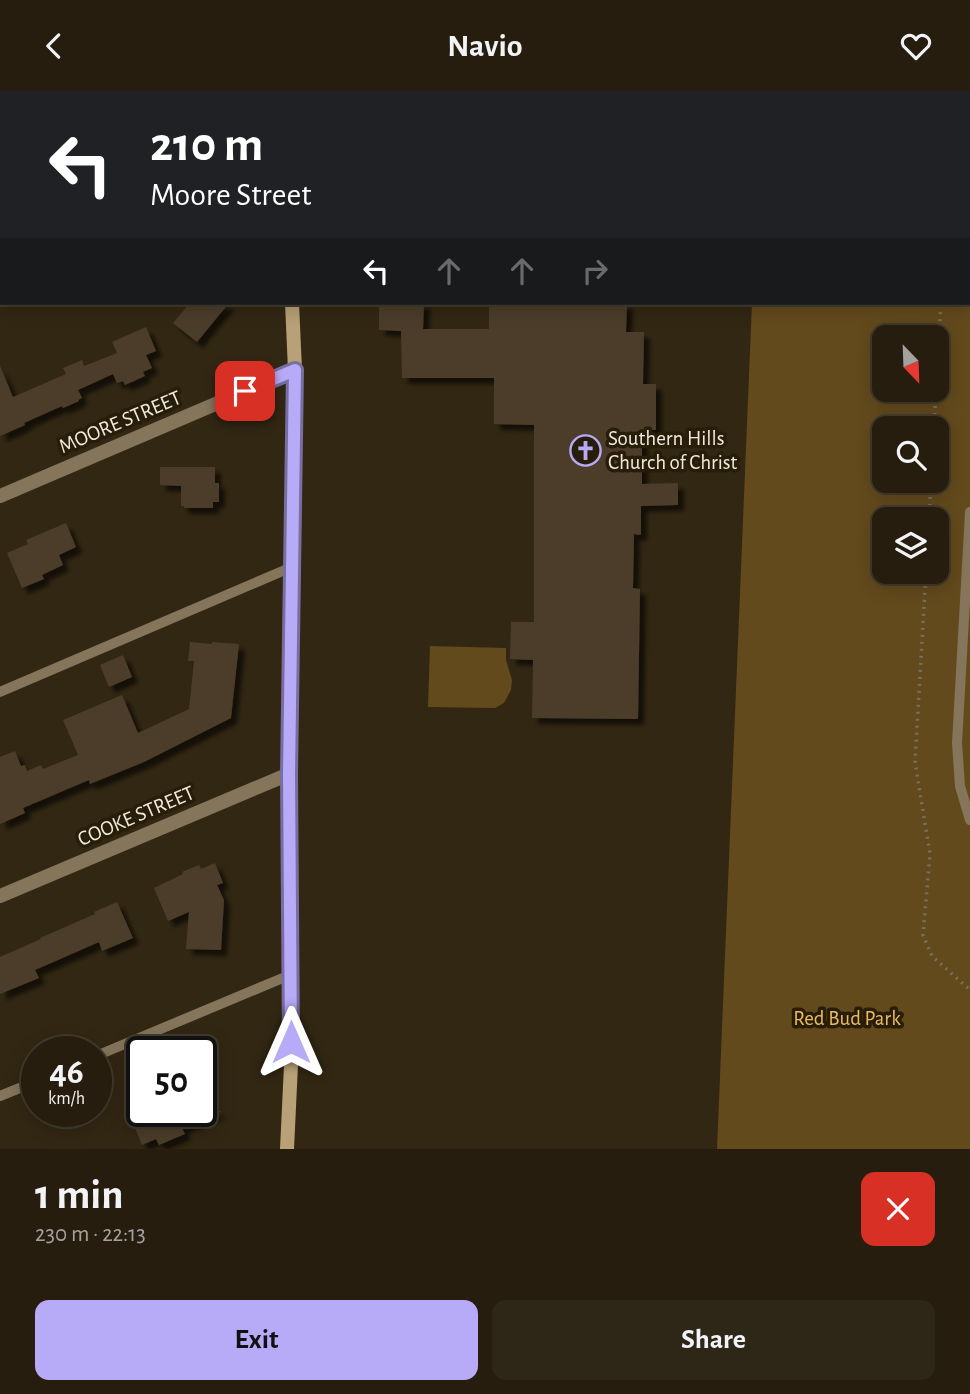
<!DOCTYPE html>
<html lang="en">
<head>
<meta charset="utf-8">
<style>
	:root { --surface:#261d0e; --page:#2e2617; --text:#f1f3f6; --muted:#a4a29e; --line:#423b2e; --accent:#b7abf8 }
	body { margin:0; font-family:"Alegreya Sans",sans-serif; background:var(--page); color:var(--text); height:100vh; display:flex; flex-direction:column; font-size:26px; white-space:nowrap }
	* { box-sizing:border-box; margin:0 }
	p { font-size:23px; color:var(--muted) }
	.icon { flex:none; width:38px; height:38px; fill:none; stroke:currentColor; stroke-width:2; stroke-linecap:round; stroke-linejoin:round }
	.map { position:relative; height:1058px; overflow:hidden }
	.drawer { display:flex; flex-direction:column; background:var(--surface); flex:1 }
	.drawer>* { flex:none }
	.guide { position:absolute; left:0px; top:0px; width:971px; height:214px; box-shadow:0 4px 18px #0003,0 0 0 2px var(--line); background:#202124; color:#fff; overflow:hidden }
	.needle { width:46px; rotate:157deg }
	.buttons { position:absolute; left:872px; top:234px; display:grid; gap:14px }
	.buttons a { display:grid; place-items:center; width:77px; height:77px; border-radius:14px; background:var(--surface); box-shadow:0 4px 18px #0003,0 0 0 2px var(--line); font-size:35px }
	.speed { position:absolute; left:21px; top:945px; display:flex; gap:14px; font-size:35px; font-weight:700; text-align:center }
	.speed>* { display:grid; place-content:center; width:91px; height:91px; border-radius:50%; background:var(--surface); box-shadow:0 4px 18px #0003,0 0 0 2px var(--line); line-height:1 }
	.speed small { font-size:18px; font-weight:400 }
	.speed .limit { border:4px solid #111; border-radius:10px; background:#fff; color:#111 }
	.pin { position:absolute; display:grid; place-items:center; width:60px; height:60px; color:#fff; margin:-30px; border-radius:14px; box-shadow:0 4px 10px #0006 }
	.me { position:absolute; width:77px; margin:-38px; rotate:0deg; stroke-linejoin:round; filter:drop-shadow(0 0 5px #0008) }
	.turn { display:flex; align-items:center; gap:24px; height:147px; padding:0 35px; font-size:32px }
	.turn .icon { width:91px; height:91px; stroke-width:2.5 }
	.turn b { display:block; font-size:49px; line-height:60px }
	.lanes { display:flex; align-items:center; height:66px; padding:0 35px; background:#0003; justify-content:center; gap:35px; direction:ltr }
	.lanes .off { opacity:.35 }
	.round { display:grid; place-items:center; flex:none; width:74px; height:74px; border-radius:14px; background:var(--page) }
	.head { display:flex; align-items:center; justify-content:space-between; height:119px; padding:0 35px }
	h1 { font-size:42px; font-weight:600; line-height:52px }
	.button { display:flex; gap:14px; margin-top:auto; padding:14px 35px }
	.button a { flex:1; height:80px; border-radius:14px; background:var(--accent); color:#111; font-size:28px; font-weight:600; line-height:80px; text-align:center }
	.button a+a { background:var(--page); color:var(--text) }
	header { display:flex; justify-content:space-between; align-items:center; height:91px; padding:0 35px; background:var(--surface); font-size:32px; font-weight:600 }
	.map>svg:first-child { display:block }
	.green { fill:#634a1d; fill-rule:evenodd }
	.building { fill:#4b3e2a; filter:url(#shadow) }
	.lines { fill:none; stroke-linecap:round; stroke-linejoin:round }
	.path { stroke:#796f5e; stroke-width:3.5; stroke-dasharray:2 5; stroke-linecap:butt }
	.service { stroke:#84755b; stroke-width:10 }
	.minor { stroke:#84755b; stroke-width:14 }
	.secondary { stroke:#b8a077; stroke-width:14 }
	.route-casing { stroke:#776fa1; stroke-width:18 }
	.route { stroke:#b7abf8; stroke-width:12 }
	.labels { text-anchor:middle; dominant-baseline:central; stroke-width:7; stroke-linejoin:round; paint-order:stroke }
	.street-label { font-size:21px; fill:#f0e9dc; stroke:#281d09 }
	.poi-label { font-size:21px; fill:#f0e9dc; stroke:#281d09; text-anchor:start }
	.park-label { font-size:21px; fill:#ecba60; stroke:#281d09 }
</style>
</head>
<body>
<header><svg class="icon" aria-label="back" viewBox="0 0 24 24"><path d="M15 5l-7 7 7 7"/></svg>Navio<svg class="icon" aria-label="heart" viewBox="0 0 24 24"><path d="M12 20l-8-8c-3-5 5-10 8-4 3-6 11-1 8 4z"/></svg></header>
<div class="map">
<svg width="970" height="1058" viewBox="0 0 970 1058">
	<defs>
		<filter id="shadow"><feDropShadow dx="6" dy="6" stdDeviation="2" flood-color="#0009"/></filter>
	</defs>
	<rect width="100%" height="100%" fill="#322713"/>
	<g class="green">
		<path d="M 760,0 L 970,0 L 970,1058 L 717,1058 L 752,212 L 970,212 L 970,2 L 760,2 ZM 884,247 L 936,247 L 936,299 L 884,299 ZM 884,338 L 936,338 L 936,390 L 884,390 ZM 884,429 L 936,429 L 936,481 L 884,481 Z"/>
		<path d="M 430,555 L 506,557 L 506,569 L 512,589 L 511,599 L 504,612 L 495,617 L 428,616 Z"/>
	</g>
	<g class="building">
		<path d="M 190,212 L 229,212 L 197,251 L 173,232 Z"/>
		<path d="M 379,212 L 424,212 L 423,238 L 489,238 L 489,212 L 627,212 L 626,241 L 644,241 L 643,293 L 656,293 L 656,339 L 642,339 L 642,393 L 678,392 L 678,414 L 641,415 L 641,444 L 634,443 L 633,497 L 640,498 L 638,628 L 532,627 L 533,569 L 510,568 L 511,531 L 534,531 L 534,334 L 494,333 L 494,287 L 402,287 L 401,240 L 379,239 Z"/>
		<path d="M 146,236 L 156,260 L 146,264 L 152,277 L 143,281 L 145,285 L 125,294 L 123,290 L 117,292 L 113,283 L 78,299 L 82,307 L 78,309 L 79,310 L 63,317 L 62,315 L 24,332 L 25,334 L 0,345 L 0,275 L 13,306 L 66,283 L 63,277 L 82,269 L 84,275 L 117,262 L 112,251 Z"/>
		<path d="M 160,376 L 215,376 L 215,392 L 219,392 L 219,411 L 213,411 L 213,417 L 184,417 L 184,415 L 181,415 L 181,395 L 160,394 Z"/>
		<path d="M 66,432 L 76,456 L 59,464 L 63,474 L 42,484 L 44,488 L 22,497 L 7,462 L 28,453 L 26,449 Z"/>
		<path d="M 190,551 L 212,553 L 212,551 L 239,553 L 231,627 L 144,671 L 90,693 L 89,689 L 23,717 L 25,722 L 0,733 L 0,666 L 15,660 L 21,675 L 25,674 L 27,680 L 41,674 L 43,678 L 78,664 L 63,629 L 122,604 L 138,642 L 189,618 L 194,570 L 188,570 Z"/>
		<path d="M 123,564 L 132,586 L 109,596 L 100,574 Z"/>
		<path d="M 215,772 L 223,792 L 217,794 L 224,809 L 221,859 L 186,858 L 189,821 L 168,830 L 154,797 L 183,783 L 182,781 L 199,774 L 201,778 Z"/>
		<path d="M 117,811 L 133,847 L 102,860 L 99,851 L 42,876 L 35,879 L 39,887 L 0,903 L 0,866 L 41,848 L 40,847 L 95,823 L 94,821 Z"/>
		<path d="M 128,1020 L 222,1020 L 182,1037 L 185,1043 L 159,1054 L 156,1048 L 142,1054 Z"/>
	</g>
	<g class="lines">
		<g class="path">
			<path d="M 899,2 L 900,0"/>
			<path d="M 936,293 L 941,212"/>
			<path d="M 934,338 L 936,299"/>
			<path d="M 929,429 L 931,390"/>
			<path d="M 926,481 L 915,671 L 930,763 L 923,844 L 932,865 L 970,899"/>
		</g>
		<g class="service">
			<path d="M 968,0 L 969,2"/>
			<path d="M 0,205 L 2,205"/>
			<path d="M 970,421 L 957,652 L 960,695 L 970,729"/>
			<path d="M 0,601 L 292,476"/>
			<path d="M 96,965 L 290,884"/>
			<path d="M 0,1005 L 37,990"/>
		</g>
		<g class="minor">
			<path d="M 92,2 L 96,0"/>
			<path d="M 434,2 L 438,0"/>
			<path d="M 0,41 L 2,40"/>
			<path d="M 0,405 L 295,279"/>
			<path d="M 0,805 L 289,683"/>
		</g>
		<g class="secondary">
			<path d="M 285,0 L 285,2"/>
			<path d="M 287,1058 L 291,974 L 289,683 L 295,279 L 292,212"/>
		</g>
	</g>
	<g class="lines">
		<defs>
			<path id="route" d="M 245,300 L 295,279 L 289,683 L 291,951"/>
		</defs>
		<use href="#route" class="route-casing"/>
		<use href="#route" class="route"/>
	</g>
	<defs>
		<symbol id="church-ring" viewBox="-11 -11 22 22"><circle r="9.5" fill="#281d09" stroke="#b7abf8" stroke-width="1.5"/><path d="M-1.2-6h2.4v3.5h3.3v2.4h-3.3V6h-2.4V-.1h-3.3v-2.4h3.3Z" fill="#b7abf8"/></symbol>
	</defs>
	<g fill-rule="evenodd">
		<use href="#church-ring" x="568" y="342" width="35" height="35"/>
	</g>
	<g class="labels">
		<g class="street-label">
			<text transform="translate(120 331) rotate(-23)">MOORE STREET</text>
			<text transform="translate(136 725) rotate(-23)">COOKE STREET</text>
		</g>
		<g class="poi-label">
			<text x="608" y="347">Southern Hills<tspan x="608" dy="24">Church of Christ</tspan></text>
		</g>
		<g class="park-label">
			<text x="847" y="927">Red Bud Park</text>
		</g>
	</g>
</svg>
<div class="buttons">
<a><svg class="needle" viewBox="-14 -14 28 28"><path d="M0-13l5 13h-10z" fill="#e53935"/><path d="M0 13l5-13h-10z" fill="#a4a29e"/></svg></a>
<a><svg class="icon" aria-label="search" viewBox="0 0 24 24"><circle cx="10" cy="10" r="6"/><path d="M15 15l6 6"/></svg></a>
<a><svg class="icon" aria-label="layers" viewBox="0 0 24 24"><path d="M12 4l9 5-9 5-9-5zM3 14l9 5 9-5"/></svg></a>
</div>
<div class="speed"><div>46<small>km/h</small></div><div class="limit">50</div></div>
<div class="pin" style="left:245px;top:300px;background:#d93025"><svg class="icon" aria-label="arrive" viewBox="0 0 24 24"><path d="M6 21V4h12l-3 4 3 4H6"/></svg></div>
<svg class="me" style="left:291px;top:951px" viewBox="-20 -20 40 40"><path d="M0-17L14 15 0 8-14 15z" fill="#b7abf8" stroke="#fff" stroke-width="4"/></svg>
<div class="guide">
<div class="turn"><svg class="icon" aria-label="left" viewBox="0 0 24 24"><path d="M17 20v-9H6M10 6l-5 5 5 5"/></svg><div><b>210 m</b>Moore Street</div></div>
<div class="lanes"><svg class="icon" aria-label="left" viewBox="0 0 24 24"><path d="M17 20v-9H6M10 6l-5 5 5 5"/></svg><svg class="icon off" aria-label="ahead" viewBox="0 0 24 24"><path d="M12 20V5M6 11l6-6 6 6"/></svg><svg class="icon off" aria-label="ahead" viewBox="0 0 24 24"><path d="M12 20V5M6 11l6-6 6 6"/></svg><svg class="icon off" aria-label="right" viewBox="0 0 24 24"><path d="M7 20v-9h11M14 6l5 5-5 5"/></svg></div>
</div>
</div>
<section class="drawer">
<div class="head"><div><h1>1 min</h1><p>230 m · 22:13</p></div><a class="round" style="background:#d93025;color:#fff"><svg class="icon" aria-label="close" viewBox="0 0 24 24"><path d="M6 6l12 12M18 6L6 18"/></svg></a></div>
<div class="button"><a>Exit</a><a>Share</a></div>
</section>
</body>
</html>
